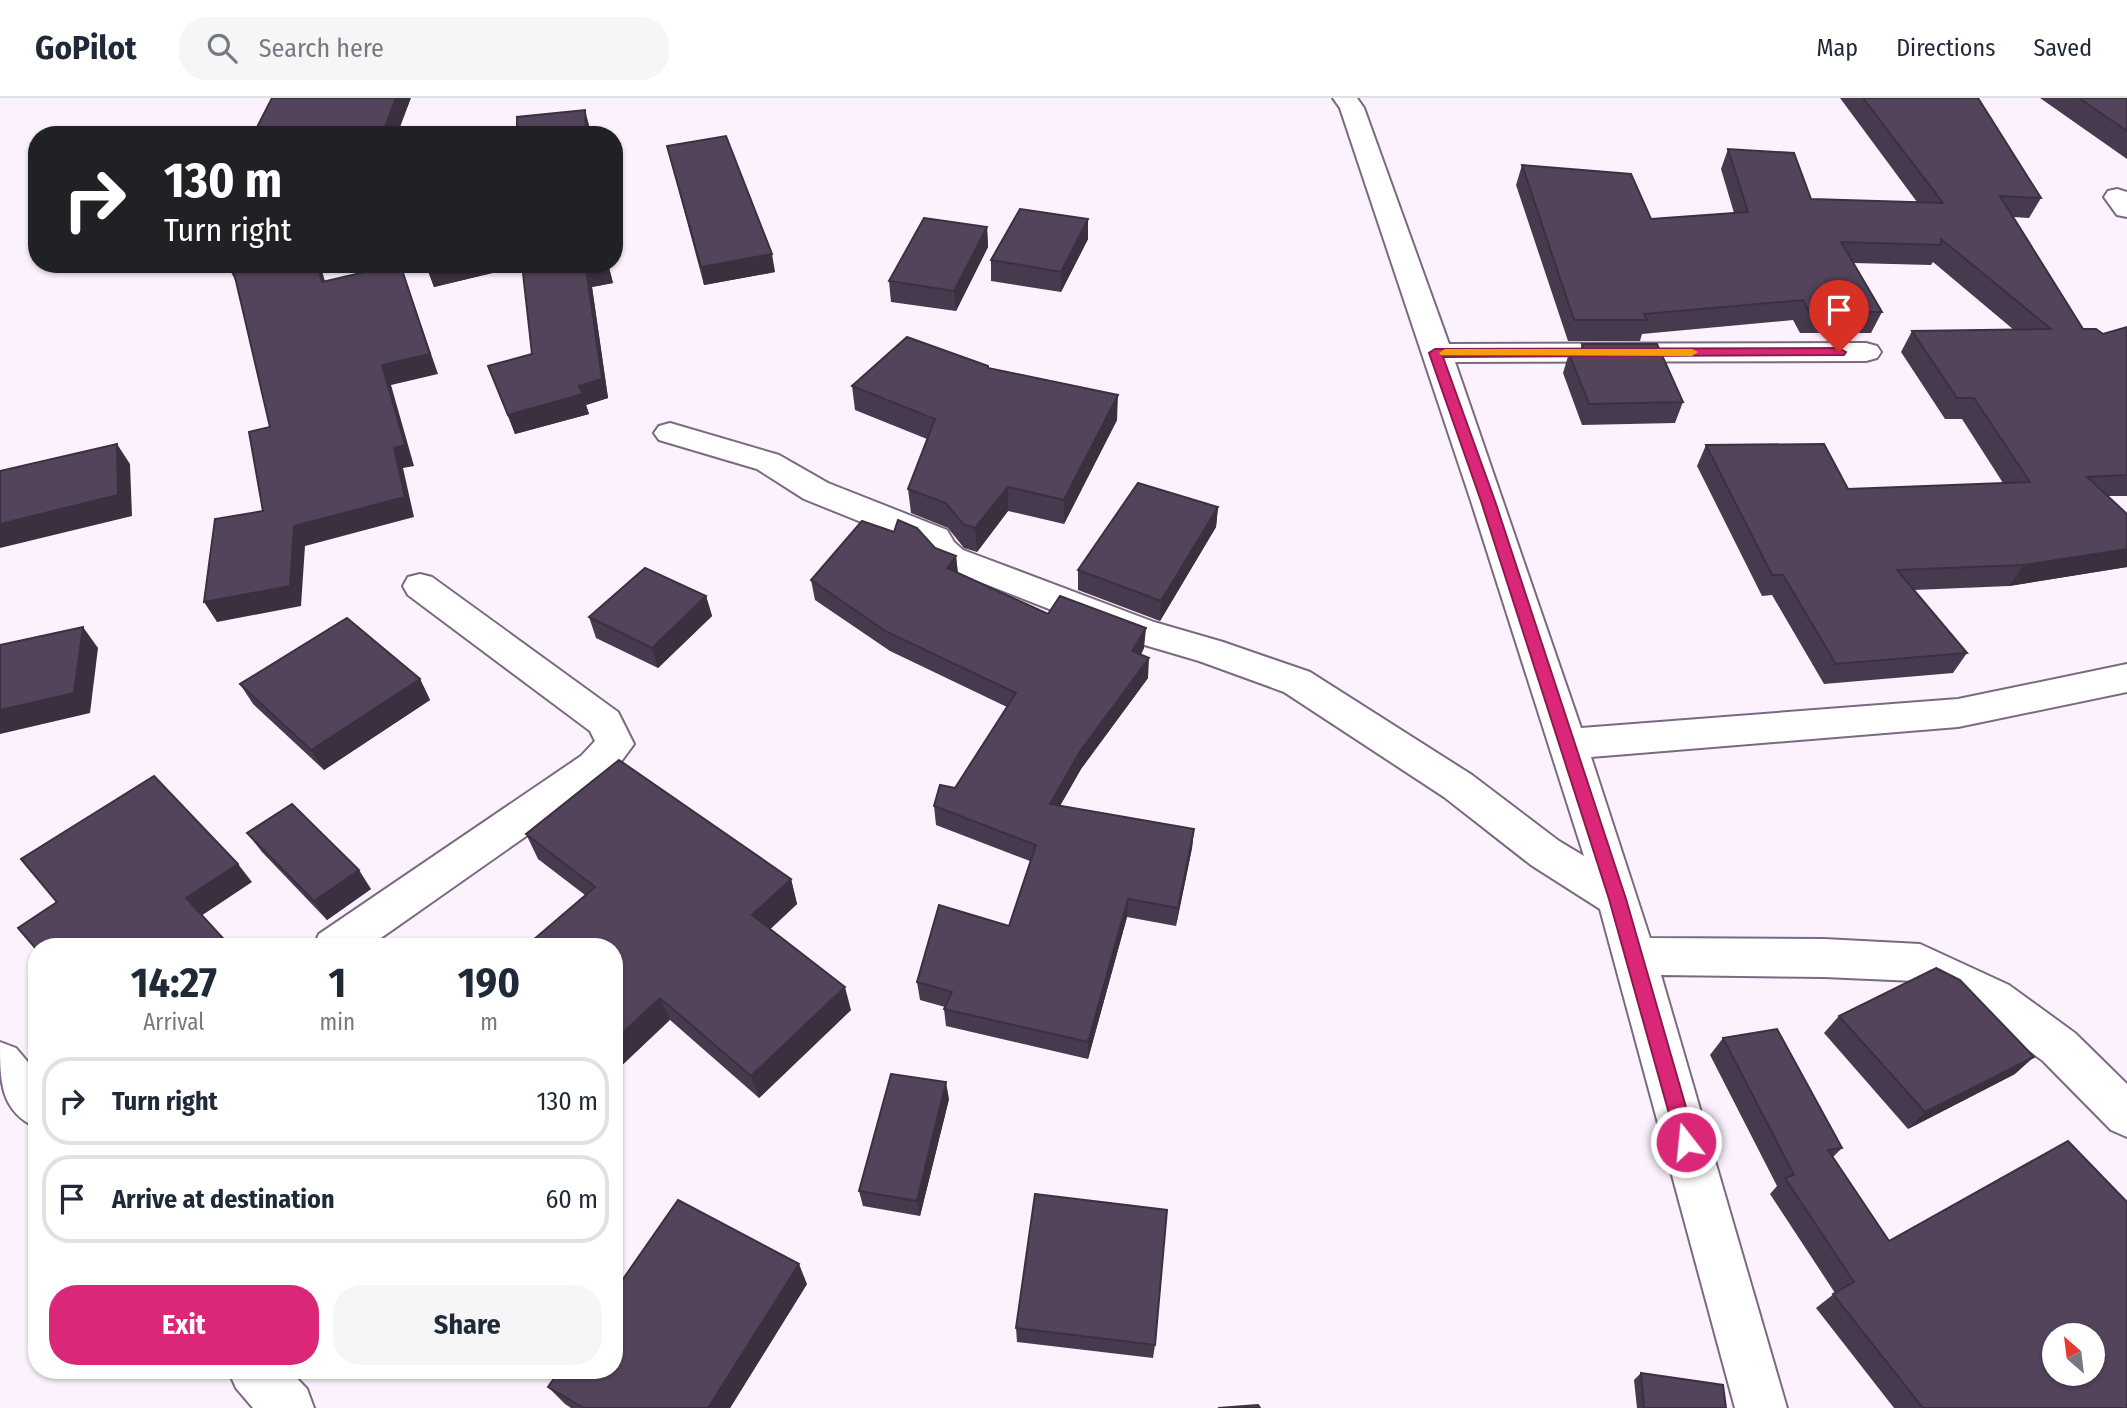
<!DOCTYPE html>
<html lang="en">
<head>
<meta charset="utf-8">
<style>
	:root { --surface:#fff; --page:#f6f6f7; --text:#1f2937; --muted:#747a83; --line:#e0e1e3; --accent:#db2777 }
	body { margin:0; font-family:"Fira Sans Condensed",sans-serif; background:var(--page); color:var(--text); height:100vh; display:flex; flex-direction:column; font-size:26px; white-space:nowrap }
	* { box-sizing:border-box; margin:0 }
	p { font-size:23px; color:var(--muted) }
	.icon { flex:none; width:38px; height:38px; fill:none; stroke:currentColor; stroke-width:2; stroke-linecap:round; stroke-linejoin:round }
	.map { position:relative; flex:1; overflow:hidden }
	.drawer { position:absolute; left:28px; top:840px; width:595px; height:441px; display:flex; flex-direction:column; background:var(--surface); border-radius:28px; box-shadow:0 2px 5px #0004 }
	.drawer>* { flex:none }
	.guide { position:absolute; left:28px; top:28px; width:595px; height:147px; border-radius:28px; box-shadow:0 2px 5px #0004; background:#202124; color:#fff; overflow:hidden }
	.needle { width:46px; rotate:332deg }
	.controls { position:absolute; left:2042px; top:1225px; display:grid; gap:14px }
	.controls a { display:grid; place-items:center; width:63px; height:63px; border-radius:50%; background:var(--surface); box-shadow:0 2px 5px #0004; font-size:35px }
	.pin { position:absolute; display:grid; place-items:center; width:60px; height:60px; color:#fff; margin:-72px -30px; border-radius:50% 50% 50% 0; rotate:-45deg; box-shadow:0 0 7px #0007 }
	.pin .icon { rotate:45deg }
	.me { position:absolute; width:77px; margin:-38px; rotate:344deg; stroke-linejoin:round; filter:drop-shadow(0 0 5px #0008) }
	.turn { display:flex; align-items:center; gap:24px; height:147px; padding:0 21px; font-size:32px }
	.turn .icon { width:91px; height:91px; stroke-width:2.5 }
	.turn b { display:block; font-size:49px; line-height:60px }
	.eta { display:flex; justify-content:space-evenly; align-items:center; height:119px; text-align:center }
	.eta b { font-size:42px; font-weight:700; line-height:49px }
	.cta { display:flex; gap:14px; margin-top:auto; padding:14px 21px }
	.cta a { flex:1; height:80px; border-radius:28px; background:var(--accent); color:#fff; font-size:28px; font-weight:700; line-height:80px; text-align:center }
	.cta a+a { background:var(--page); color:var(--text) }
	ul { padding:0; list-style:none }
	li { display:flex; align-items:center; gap:21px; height:88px; margin:0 14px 10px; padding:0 7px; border:4px solid var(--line); border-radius:28px }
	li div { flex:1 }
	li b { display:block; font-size:26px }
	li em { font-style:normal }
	header { display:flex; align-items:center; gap:42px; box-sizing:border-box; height:98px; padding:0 35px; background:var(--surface); border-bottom:2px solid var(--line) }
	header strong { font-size:33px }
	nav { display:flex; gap:38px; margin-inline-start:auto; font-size:24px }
	.search { width:490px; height:63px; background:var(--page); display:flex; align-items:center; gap:18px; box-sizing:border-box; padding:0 24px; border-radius:28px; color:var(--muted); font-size:26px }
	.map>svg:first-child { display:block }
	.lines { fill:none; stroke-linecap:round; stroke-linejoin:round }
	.minor-casing { stroke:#7b6983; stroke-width:4 }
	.minor { fill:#fff; fill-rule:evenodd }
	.wall { fill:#483a4e }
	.shaded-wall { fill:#3b3040 }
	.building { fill:#54445b; stroke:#3b3040; stroke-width:2; fill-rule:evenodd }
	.route { fill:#db2777; stroke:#8e194d; stroke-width:2 }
	.slow { fill:#f59e0b }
</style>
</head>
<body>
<header>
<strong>GoPilot</strong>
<div class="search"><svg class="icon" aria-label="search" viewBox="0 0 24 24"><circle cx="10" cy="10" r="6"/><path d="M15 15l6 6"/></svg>Search here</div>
<nav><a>Map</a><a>Directions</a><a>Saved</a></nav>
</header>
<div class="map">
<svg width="2127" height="1310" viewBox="0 0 2127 1310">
	<rect width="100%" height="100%" fill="#fbf2fe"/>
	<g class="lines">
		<defs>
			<g id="minor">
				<path d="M 1333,0 L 1357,0 L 1364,10 L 1449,246 L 1866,245 L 1877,248 L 1881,254 L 1877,260 L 1866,263 L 1455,264 L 1581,630 L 1958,601 L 2127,566 L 2127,594 L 1958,629 L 1591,659 L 1650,840 L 1824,841 L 1920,846 L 2009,887 L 2075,935 L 2127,986 L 2127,1039 L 2111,1032 L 2043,963 L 1979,915 L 1915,883 L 1824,879 L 1661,877 L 1787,1310 L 1735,1310 L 1600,811 L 1531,767 L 1444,699 L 1284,594 L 1199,563 L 1131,543 L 939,468 L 928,459 L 921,448 L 804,401 L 757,371 L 659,342 L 654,335 L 659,328 L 670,325 L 779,357 L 828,385 L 947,432 L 954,444 L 963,452 L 1154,524 L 1223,544 L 1310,574 L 1472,677 L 1559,743 L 1584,758 L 1471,403 L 1340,10 Z"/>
				<path d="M 2117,91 L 2127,94 L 2127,119 L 2117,117 L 2104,99 L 2108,93 Z"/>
				<path d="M 420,476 L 432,479 L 618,614 L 634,646 L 609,680 L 368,849 L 313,849 L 319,836 L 581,658 L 595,643 L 590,633 L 408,497 L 403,488 L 408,479 Z"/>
				<path d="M 0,944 L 16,950 L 37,975 L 37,1030 C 0,1013 0,984 0,944 Z"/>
				<path d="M 228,1272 L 289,1272 L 307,1291 L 314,1310 L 253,1310 L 236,1290 Z"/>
			</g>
		</defs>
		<use href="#minor" class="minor-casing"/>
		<use href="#minor" class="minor"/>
	</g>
	<g class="wall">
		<path d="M 1840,0 L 1978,0 L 2041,100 L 2029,120 L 2013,119 L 2083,231 L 2103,236 L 2127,229 L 2127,398 L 2108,398 L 2127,416 L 2127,469 L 2009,488 L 1914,492 L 1967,555 L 1953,575 L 1824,586 L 1772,497 L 1762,498 L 1697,368 L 1706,347 L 1848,391 L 2003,385 L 1962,321 L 1945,321 L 1901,254 L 1912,233 L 2014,232 L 1933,164 L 1931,167 L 1853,165 L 1882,214 L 1871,235 L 1800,235 L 1793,222 L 1642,236 L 1640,243 L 1568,243 L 1516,87 L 1522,67 L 1651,121 L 1734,115 L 1721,71 L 1728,51 L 1811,101 L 1917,104 Z"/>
		<path d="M 2040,0 L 2127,0 L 2127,61 Z"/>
		<path d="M 667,48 L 775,174 L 704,187 Z"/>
		<path d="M 1088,121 L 1088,141 L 1061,194 L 991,183 L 991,162 Z"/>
		<path d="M 987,129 L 988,149 L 956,213 L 891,204 L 889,183 Z"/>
		<path d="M 427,166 L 608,166 L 613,185 L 592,189 L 608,300 L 586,307 L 589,316 L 515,336 L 488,268 L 532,256 L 522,168 L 434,189 L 427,170 Z"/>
		<path d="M 1582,246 L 1683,304 L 1675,325 L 1582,327 L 1563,275 L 1569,255 L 1579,255 Z"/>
		<path d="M 988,268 L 988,270 L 1117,322 L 1064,426 L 1008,413 L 977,454 L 964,450 L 948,430 L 911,415 L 908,391 L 927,341 L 855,312 L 852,288 Z"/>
		<path d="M 1218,409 L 1216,429 L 1160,523 L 1078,492 L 1078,472 Z"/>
		<path d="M 935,450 L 956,458 L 958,475 L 1048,516 L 1144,550 L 1141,557 L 1148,580 L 1081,671 L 1060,708 L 1194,731 L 1192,750 L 1176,828 L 1127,819 L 1088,961 L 946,928 L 944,911 L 945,909 L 920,902 L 917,884 L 1009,828 L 1030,763 L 936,727 L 934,708 L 955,690 L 1007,609 L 890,553 L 815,502 L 811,482 Z"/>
		<path d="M 706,498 L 712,518 L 658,570 L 596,540 L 589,519 Z"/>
		<path d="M 420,581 L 430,602 L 324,672 L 253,606 L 240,586 Z"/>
		<path d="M 247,735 L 371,791 L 327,822 L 262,754 Z"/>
		<path d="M 526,736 L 791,781 L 797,806 L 770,831 L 851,912 L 759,1000 L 670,922 L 585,797 L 538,761 Z"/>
		<path d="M 1839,918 L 2015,976 L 1908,1031 L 1824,935 Z"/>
		<path d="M 1723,940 L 1842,1050 L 1833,1059 L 1889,1143 L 2127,1310 L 1894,1310 L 1816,1210 L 1835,1195 L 1770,1096 L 1777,1088 L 1710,957 Z"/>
		<path d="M 949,1001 L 920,1118 L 863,1108 L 859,1093 Z"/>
		<path d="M 807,1186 L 730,1310 L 571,1310 L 565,1306 L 548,1289 Z"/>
		<path d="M 1016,1230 L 1155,1247 L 1153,1260 L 1017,1244 Z"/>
		<path d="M 1641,1275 L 1726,1310 L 1637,1310 L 1634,1282 Z"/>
	</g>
	<g class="shaded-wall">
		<path d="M 396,0 L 411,0 L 397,37 L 382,37 Z"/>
		<path d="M 585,12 L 590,31 L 590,37 L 586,37 Z"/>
		<path d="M 1088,121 L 1088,141 L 1061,194 L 1061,174 Z"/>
		<path d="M 987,129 L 988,149 L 956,213 L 954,193 Z"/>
		<path d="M 772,156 L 775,174 L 704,187 L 701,169 Z"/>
		<path d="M 227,166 L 234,166 L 241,181 L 235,182 Z"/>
		<path d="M 317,166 L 320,166 L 331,204 L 322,184 Z"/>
		<path d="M 400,166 L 438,276 L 391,287 L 414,368 L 403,370 L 414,419 L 305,448 L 301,508 L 217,524 L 204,504 L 294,428 L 394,350 L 382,267 Z"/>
		<path d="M 442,166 L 526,166 L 526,167 L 434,189 L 427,170 Z"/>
		<path d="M 604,166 L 608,166 L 613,185 L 592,189 L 608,300 L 586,307 L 589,316 L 515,336 L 508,317 L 579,288 L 586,170 Z"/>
		<path d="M 1118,297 L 1117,322 L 1064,426 L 1064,402 Z"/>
		<path d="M 117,346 L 130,366 L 132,418 L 0,450 L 0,426 Z"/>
		<path d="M 1008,389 L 1008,413 L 977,454 L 975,430 Z"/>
		<path d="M 1218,409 L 1216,429 L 1160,523 L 1161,503 Z"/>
		<path d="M 2127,451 L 2127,469 L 2009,488 L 2024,467 Z"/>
		<path d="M 956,458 L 958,478 L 947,470 Z"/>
		<path d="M 706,498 L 712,518 L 658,570 L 652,550 Z"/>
		<path d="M 83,529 L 98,550 L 90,615 L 0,636 L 0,612 Z"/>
		<path d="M 1146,530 L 1144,550 L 1131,573 L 1132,553 Z"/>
		<path d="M 1149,560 L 1148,580 L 1081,671 L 1050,725 L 1050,706 L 1081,652 Z"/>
		<path d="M 420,581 L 430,602 L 324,672 L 311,652 Z"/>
		<path d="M 1194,731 L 1192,750 L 1176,828 L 1178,810 Z"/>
		<path d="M 238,766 L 252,784 L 201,818 L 186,800 Z"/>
		<path d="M 359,772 L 371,791 L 327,822 L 314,803 Z"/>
		<path d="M 791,781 L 797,806 L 760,841 L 752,817 Z"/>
		<path d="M 1128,801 L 1127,819 L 1088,961 L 1088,944 Z"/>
		<path d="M 845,889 L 851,912 L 759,1000 L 751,978 Z"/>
		<path d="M 660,900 L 670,922 L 614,975 L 614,943 Z"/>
		<path d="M 2034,959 L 2015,976 L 1908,1031 L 1925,1014 Z"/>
		<path d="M 946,984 L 949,1001 L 920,1118 L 917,1103 Z"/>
		<path d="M 799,1166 L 807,1186 L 730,1310 L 708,1310 Z"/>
	</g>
	<g class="building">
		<path d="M 272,0 L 396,0 L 382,37 L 253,37 Z"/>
		<path d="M 1863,0 L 1978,0 L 2041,100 L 2000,98 L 2083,231 L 2096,231 L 2103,236 L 2127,229 L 2127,377 L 2087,379 L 2127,416 L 2127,451 L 2024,467 L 1897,472 L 1967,555 L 1836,566 L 1783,477 L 1772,477 L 1706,347 L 1824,346 L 1848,391 L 2030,384 L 1974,300 L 1957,300 L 1912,233 L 2051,231 L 1941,141 L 1941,147 L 1841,144 L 1882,214 L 1809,214 L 1803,202 L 1644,216 L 1647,222 L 1574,222 L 1522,67 L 1631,76 L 1651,121 L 1748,114 L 1728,51 L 1794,55 L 1811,101 L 1943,105 Z"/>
		<path d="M 2079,0 L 2127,0 L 2127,33 Z"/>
		<path d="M 585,12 L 586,37 L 517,37 L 517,19 Z"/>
		<path d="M 726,38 L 772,156 L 701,169 L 667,48 Z"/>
		<path d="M 1020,111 L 1088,121 L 1061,174 L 991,162 Z"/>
		<path d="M 924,120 L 987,129 L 954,193 L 889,183 Z"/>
		<path d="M 232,166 L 317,166 L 322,184 L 400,166 L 430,256 L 382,267 L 405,347 L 394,350 L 405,399 L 294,428 L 290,488 L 204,504 L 215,421 L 263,413 L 249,334 L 270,329 Z"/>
		<path d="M 427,166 L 442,166 L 427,170 Z"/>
		<path d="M 522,166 L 604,166 L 586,170 L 602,281 L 579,288 L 583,296 L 508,317 L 488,268 L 532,256 Z"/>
		<path d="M 907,239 L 988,268 L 988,270 L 1118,297 L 1064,402 L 1008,389 L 975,430 L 963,426 L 946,405 L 908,391 L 935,321 L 852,288 Z"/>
		<path d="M 1582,246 L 1657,246 L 1683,304 L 1589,306 L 1569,255 L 1585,255 Z"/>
		<path d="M 117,346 L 118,397 L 0,426 L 0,373 Z"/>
		<path d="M 1138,385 L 1218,409 L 1161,503 L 1078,472 Z"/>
		<path d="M 898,422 L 917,430 L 935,450 L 956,458 L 947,470 L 1048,516 L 1060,498 L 1146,530 L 1132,553 L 1149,560 L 1081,652 L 1050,706 L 1194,731 L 1178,810 L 1128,801 L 1088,944 L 944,911 L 952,894 L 917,884 L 939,807 L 1009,828 L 1036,747 L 934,708 L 940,687 L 955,690 L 1016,595 L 887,534 L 811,482 L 862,423 L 894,434 Z"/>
		<path d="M 645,470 L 706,498 L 652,550 L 589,519 Z"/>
		<path d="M 347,520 L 420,581 L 311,652 L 240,586 Z"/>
		<path d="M 83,529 L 74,595 L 0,612 L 0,547 Z"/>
		<path d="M 619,662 L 791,781 L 752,817 L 845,889 L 751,978 L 660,900 L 614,943 L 614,849 L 525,849 L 595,789 L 526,736 Z"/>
		<path d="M 154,678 L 238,766 L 186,800 L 231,849 L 37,849 L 37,852 L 18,830 L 57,804 L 21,761 Z"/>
		<path d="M 292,706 L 359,772 L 314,803 L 247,735 Z"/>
		<path d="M 1936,870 L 1960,882 L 2034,959 L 1925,1014 L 1839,918 Z"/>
		<path d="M 1777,931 L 1842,1050 L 1828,1052 L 1889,1143 L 2068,1043 L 2127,1104 L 2127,1310 L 1923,1310 L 1833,1196 L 1854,1184 L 1785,1080 L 1794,1077 L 1723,940 ZM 2054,1237 L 2093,1237 L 2093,1276 L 2054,1276 Z"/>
		<path d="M 891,976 L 946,984 L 917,1103 L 859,1093 Z"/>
		<path d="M 1035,1096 L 1167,1112 L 1155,1247 L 1016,1230 Z"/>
		<path d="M 678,1102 L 799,1166 L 708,1310 L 584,1310 L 548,1289 L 560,1272 L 614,1272 L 614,1194 Z"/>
		<path d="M 1641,1275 L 1723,1287 L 1726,1310 L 1644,1310 Z"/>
		<path d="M 1258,1307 L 1260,1310 L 1218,1310 Z"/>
	</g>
	<path class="route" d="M 1839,250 L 1846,254 L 1844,257 L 1443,259 L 1495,403 L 1626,801 L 1696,1044 L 1693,1051 L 1686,1053 L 1679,1051 L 1677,1044 L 1609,801 L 1481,403 L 1429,255 L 1435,251 Z"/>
	<path class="slow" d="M 1445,251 L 1692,251 L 1698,254 L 1692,258 L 1441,257 L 1439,255 Z"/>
</svg>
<div class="controls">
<a><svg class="needle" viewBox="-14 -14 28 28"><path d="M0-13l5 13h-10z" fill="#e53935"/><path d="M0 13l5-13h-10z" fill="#747a83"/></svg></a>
</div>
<div class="pin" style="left:1839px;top:254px;background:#d93025"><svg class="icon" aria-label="arrive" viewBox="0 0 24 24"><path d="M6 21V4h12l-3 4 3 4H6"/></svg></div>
<svg class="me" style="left:1686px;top:1044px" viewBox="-20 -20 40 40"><circle r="17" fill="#db2777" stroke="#fff" stroke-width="3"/><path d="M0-11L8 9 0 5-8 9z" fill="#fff"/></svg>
<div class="guide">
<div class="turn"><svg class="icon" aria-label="right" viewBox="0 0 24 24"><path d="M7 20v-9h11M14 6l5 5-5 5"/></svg><div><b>130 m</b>Turn right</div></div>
</div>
<section class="drawer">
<div class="eta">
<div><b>14:27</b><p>Arrival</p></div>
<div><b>1</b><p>min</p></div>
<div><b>190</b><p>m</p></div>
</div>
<ul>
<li><svg class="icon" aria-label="right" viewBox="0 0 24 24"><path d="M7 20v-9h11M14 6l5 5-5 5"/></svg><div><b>Turn right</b></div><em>130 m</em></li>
<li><svg class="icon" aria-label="arrive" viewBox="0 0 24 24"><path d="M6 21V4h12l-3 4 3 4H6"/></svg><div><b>Arrive at destination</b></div><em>60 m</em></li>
</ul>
<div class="cta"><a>Exit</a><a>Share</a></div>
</section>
</div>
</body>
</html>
